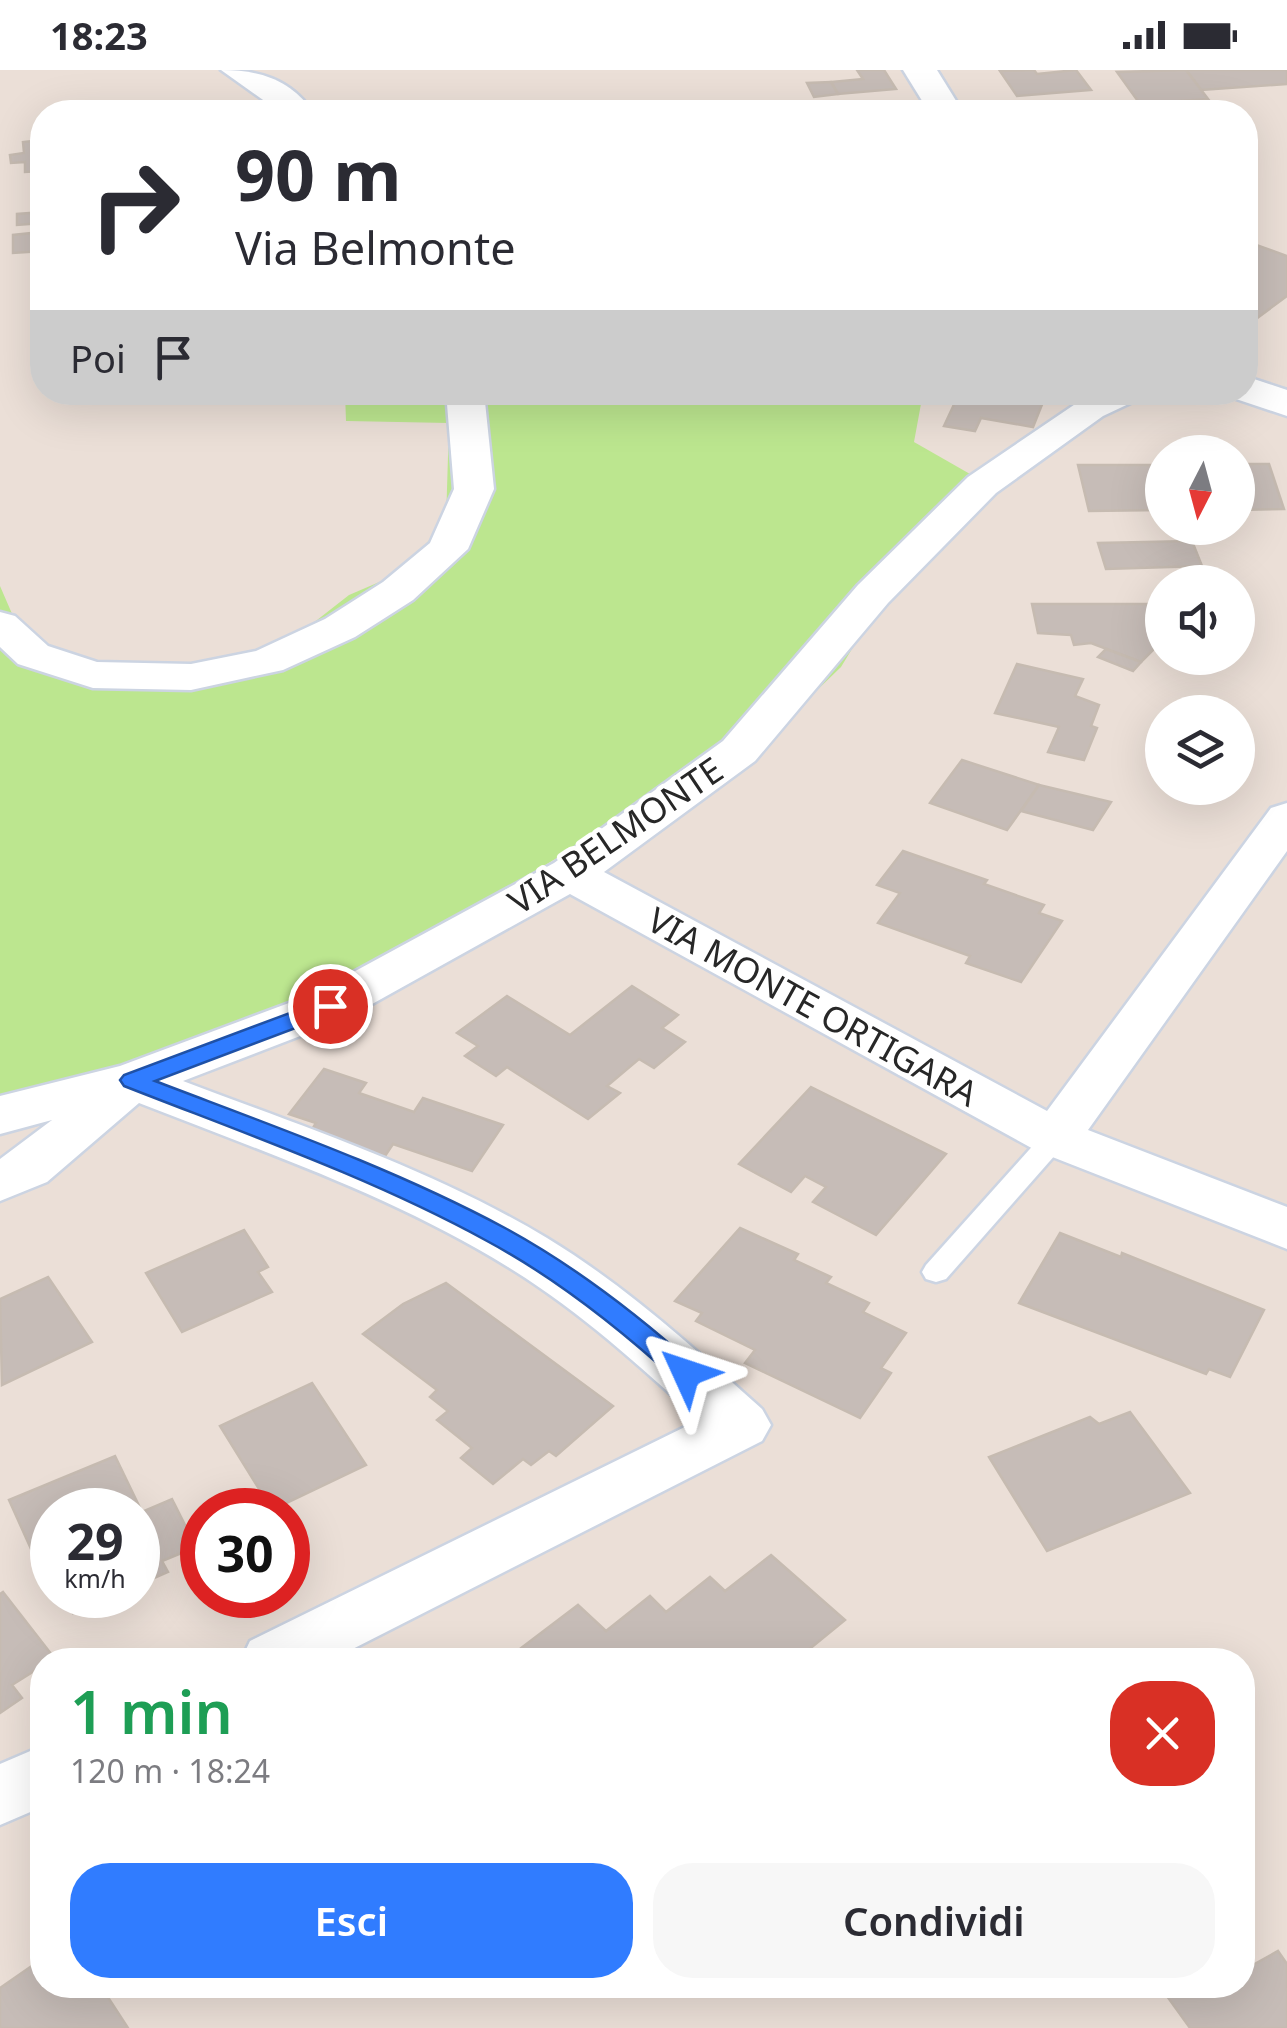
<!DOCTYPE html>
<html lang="it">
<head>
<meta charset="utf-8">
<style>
	:root { --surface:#fff; --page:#f7f7f7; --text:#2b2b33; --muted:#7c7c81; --accent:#307cff }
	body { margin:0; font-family:"Noto Sans",sans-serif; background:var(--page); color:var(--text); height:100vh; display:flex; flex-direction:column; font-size:38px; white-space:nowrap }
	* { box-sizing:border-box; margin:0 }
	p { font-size:32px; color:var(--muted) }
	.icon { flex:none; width:55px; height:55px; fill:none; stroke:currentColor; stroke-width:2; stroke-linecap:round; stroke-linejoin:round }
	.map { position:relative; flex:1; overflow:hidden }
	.sheet { position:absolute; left:30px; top:1578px; width:1225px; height:350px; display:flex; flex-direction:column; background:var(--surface); border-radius:40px; box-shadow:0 10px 40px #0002 }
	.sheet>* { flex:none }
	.guide { position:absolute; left:30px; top:30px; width:1228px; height:305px; border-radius:40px; box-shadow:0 10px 40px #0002; background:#fff; color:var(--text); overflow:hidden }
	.needle { width:65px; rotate:186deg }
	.controls { position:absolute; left:1145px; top:365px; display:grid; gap:20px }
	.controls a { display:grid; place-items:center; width:110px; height:110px; border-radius:50%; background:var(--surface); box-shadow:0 10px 40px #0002; font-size:50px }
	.speed { position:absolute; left:30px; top:1418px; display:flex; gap:20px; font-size:50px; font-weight:700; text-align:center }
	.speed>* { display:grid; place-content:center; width:130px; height:130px; border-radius:50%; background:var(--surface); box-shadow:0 10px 40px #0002; line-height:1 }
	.speed small { font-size:25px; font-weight:400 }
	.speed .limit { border:15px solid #d22; background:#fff; color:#111 }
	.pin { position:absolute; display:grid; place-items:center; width:85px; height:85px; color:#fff; margin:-42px; border:5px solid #fff; border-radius:50%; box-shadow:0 2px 10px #0007 }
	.me { position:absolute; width:110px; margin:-55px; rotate:312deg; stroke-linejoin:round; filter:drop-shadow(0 0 8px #0008) }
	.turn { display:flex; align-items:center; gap:35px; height:210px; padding:0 40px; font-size:45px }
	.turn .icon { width:130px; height:130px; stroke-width:2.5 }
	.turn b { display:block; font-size:70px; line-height:85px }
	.then { display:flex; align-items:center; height:95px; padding:0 40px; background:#0003; gap:20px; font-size:38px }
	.round { display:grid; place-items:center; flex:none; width:105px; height:105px; border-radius:40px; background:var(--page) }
	.summary { display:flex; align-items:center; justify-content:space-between; height:170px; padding:0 40px }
	h1 { font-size:60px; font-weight:600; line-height:75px; color:#1e9e55 }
	.button { display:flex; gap:20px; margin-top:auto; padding:20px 40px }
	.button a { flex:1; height:115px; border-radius:40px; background:var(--accent); color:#fff; font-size:40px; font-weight:600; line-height:115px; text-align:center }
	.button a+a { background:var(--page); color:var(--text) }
	.status { display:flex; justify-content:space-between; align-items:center; height:70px; padding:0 50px; background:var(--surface); direction:ltr }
	.status svg { height:28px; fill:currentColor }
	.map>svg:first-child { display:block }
	.green { fill:#bce68f }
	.building { fill:#c6bcb7; stroke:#c6bbb1; stroke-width:2.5 }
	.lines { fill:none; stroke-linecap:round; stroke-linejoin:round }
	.service-casing { stroke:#ccd4e2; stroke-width:5 }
	.minor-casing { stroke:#ccd4e2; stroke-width:5 }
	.tertiary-casing { stroke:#ccd4e2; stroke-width:5 }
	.service { fill:#fff; fill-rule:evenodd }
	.minor { fill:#fff; fill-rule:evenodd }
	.tertiary { fill:#fff; fill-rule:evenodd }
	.route { fill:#307cff; stroke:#1f51a6; stroke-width:2.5 }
	.labels { text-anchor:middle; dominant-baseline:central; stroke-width:9; stroke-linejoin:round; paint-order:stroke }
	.street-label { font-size:35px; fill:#272727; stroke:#fff }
</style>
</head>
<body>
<div class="status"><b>18:23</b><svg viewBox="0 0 49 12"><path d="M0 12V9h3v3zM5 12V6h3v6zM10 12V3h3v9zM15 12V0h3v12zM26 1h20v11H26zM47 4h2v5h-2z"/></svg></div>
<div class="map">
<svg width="1287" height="1958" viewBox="0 0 1287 1958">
	<rect width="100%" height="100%" fill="#ebdfd7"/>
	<path class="green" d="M 345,323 L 923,323 L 914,372 L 984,412 L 917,472 L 841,597 L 777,659 L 434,860 L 200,978 L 0,1042 L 0,516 L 13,546 L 65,596 L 181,601 L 243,584 L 303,561 L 349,525 L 398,504 L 446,452 L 449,353 L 346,351 Z"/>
	<g class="building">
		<path d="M 857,0 L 884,0 L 896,19 L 838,24 L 831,12 L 863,9 Z"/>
		<path d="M 1034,0 L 1037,4 L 1076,0 L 1091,20 L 1017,26 L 1000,1 Z"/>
		<path d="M 1186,0 L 1287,0 L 1287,14 L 1201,20 Z"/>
		<path d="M 1186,0 L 1208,29 L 1140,34 L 1117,2 Z"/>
		<path d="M 831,12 L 838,24 L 814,27 L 807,13 Z"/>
		<path d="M 42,70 L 42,101 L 25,102 L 25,92 L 11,93 L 10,85 L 24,83 L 23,72 Z"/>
		<path d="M 42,142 L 42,153 L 17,155 L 17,144 Z"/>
		<path d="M 42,162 L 42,181 L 13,183 L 13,165 Z"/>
		<path d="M 1245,171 L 1287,186 L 1287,226 L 1245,257 Z"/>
		<path d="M 976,322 L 1047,322 L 1033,357 L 981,348 L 975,361 L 944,356 L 957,328 L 972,330 Z"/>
		<path d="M 1238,394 L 1269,394 L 1284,439 L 1238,440 Z"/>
		<path d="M 1078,395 L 1162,395 L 1162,440 L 1089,441 Z"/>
		<path d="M 1192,471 L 1202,496 L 1106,499 L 1098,473 Z"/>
		<path d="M 1032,534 L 1152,534 L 1162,540 L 1162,571 L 1141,592 L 1091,573 L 1074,575 L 1071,565 L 1038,563 Z"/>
		<path d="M 1106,579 L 1141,592 L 1133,601 L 1098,587 Z"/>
		<path d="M 1017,594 L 1083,609 L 1075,626 L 1099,635 L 1091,656 L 1097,658 L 1084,690 L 1048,682 L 1059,657 L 995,643 Z"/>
		<path d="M 962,690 L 1039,715 L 1007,760 L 930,733 Z"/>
		<path d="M 1039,715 L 1111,732 L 1093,760 L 1021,741 Z"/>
		<path d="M 903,781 L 987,810 L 984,814 L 1044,835 L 1039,843 L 1062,851 L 1021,912 L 966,893 L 970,886 L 878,853 L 900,823 L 877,815 Z"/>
		<path d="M 632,916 L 678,945 L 662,958 L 685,972 L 654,998 L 639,989 L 607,1016 L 620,1023 L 588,1049 L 507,997 L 496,1006 L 465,986 L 478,976 L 457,963 L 507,926 L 570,965 Z"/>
		<path d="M 324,999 L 366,1013 L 359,1023 L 414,1042 L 423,1028 L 503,1055 L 472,1101 L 393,1074 L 385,1086 L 311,1061 L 316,1053 L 289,1044 Z"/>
		<path d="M 811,1017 L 946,1084 L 876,1165 L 813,1132 L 826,1117 L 805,1106 L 791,1122 L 739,1094 Z"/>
		<path d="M 740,1158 L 798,1184 L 794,1190 L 831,1207 L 826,1213 L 869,1233 L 863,1242 L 906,1263 L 881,1298 L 891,1303 L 860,1348 L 745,1293 L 755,1280 L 696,1251 L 702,1243 L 675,1231 Z"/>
		<path d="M 244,1160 L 268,1197 L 258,1202 L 272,1222 L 182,1262 L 146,1203 Z"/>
		<path d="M 1060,1163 L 1121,1187 L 1122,1183 L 1264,1240 L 1230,1307 L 1209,1299 L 1206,1304 L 1019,1233 Z"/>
		<path d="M 48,1207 L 92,1272 L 2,1315 L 0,1229 Z"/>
		<path d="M 446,1213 L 613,1336 L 556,1386 L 549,1381 L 531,1395 L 523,1389 L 493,1414 L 461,1388 L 472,1378 L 437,1350 L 448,1341 L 430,1327 L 437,1320 L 363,1264 L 403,1234 Z"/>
		<path d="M 312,1313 L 366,1395 L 272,1440 L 220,1356 Z"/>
		<path d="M 1130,1342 L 1190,1423 L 1047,1481 L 989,1387 L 1090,1347 L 1099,1354 Z"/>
		<path d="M 115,1386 L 142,1442 L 172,1429 L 196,1477 L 162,1491 L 168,1502 L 138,1515 L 138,1440 L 52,1440 L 52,1507 L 45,1510 L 9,1430 Z"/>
		<path d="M 771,1485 L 845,1550 L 796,1590 L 523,1590 L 516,1582 L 578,1535 L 606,1561 L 650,1526 L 666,1542 L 710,1507 L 725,1521 Z"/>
		<path d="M 3,1522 L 55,1589 L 42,1590 L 42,1596 L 12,1615 L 22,1628 L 0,1643 L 0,1524 Z"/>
		<path d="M 65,1525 L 114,1525 L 73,1543 Z"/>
		<path d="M 1278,1881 L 1287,1894 L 1287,1958 L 1190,1958 L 1159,1915 L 1242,1915 L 1242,1901 Z"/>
		<path d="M 42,1889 L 42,1915 L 100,1915 L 128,1958 L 0,1958 L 0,1918 Z"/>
	</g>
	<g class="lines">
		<defs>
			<path id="service" d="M 1055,1059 L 1064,1061 L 1068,1068 L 1064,1075 L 946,1209 L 936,1212 L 926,1209 L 922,1202 L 926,1195 L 1046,1061 Z"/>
			<g id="minor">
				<path d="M 221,0 C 259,0 290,9 313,42 L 280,42 Z"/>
				<path d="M 446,322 L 484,322 L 494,419 L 468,479 L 413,530 L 355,567 L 283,600 L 191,620 L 93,618 L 18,594 L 0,577 L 0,542 L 15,546 L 48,576 L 97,592 L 191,594 L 256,581 L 325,549 L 383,512 L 430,473 L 454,419 Z"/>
				<path d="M 1093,322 L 1142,322 L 1137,330 L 1103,346 L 996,423 L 888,533 L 755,691 L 604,802 L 1047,1041 L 1271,738 L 1287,733 L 1287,781 L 1088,1060 L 1287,1137 L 1287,1179 L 1037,1081 L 570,824 L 347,948 L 183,1011 C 307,1058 434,1100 547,1168 C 626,1216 694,1278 762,1339 L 771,1355 L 762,1371 L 331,1590 L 241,1590 L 250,1571 L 699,1350 C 639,1295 578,1240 508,1197 C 393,1126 264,1082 139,1033 L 47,1112 L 0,1131 L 0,1089 L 52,1050 L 0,1064 L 0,1026 L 120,996 L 313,924 L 554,793 L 723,671 L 858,515 L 968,407 Z"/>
				<path d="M 42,1676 L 42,1737 L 0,1755 L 0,1694 Z"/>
			</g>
			<g id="tertiary">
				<path d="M 903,0 L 937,0 L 963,42 L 929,42 Z"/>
				<path d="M 1245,306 L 1287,320 L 1287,346 L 1230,327 L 1228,322 L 1245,322 Z"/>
			</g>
		</defs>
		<use href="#service" class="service-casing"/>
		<use href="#minor" class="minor-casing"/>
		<use href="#tertiary" class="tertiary-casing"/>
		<use href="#service" class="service"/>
		<use href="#minor" class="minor"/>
		<use href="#tertiary" class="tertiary"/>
	</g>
	<path class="route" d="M 330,928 L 338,930 L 341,936 L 338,942 L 155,1011 C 273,1056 393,1098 505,1158 C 573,1195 637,1244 695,1296 L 698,1303 L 695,1310 L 676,1310 C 619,1258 556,1208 487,1171 C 372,1108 246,1064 124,1016 L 120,1010 L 124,1005 Z"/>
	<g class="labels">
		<g class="street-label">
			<text transform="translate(615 765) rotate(-34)">VIA BELMONTE</text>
			<text transform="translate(813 936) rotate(29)">VIA MONTE ORTIGARA</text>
		</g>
	</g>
</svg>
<div class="controls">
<a><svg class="needle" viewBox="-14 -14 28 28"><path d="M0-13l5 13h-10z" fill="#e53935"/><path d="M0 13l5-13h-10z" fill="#7c7c81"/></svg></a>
<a><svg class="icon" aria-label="sound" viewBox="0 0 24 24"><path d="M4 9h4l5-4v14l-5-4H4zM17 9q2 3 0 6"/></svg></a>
<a><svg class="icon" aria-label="layers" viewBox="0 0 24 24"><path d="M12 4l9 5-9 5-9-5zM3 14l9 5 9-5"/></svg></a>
</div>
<div class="speed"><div>29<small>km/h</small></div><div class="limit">30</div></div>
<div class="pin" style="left:330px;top:936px;background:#d93025"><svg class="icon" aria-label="arrive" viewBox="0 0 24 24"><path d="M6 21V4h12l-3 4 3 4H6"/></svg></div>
<svg class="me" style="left:686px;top:1303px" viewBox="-20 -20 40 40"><path d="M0-17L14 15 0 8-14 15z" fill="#307cff" stroke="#fff" stroke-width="4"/></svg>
<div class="guide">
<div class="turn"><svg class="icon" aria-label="right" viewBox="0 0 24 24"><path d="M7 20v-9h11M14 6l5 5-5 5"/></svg><div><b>90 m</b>Via Belmonte</div></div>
<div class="then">Poi<svg class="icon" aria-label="arrive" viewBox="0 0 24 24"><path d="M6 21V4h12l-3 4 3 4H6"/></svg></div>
</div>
<section class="sheet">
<div class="summary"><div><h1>1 min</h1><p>120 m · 18:24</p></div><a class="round" style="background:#d93025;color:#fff"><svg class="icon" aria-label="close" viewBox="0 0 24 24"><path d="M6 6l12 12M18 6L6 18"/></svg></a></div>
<div class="button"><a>Esci</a><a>Condividi</a></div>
</section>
</div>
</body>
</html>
